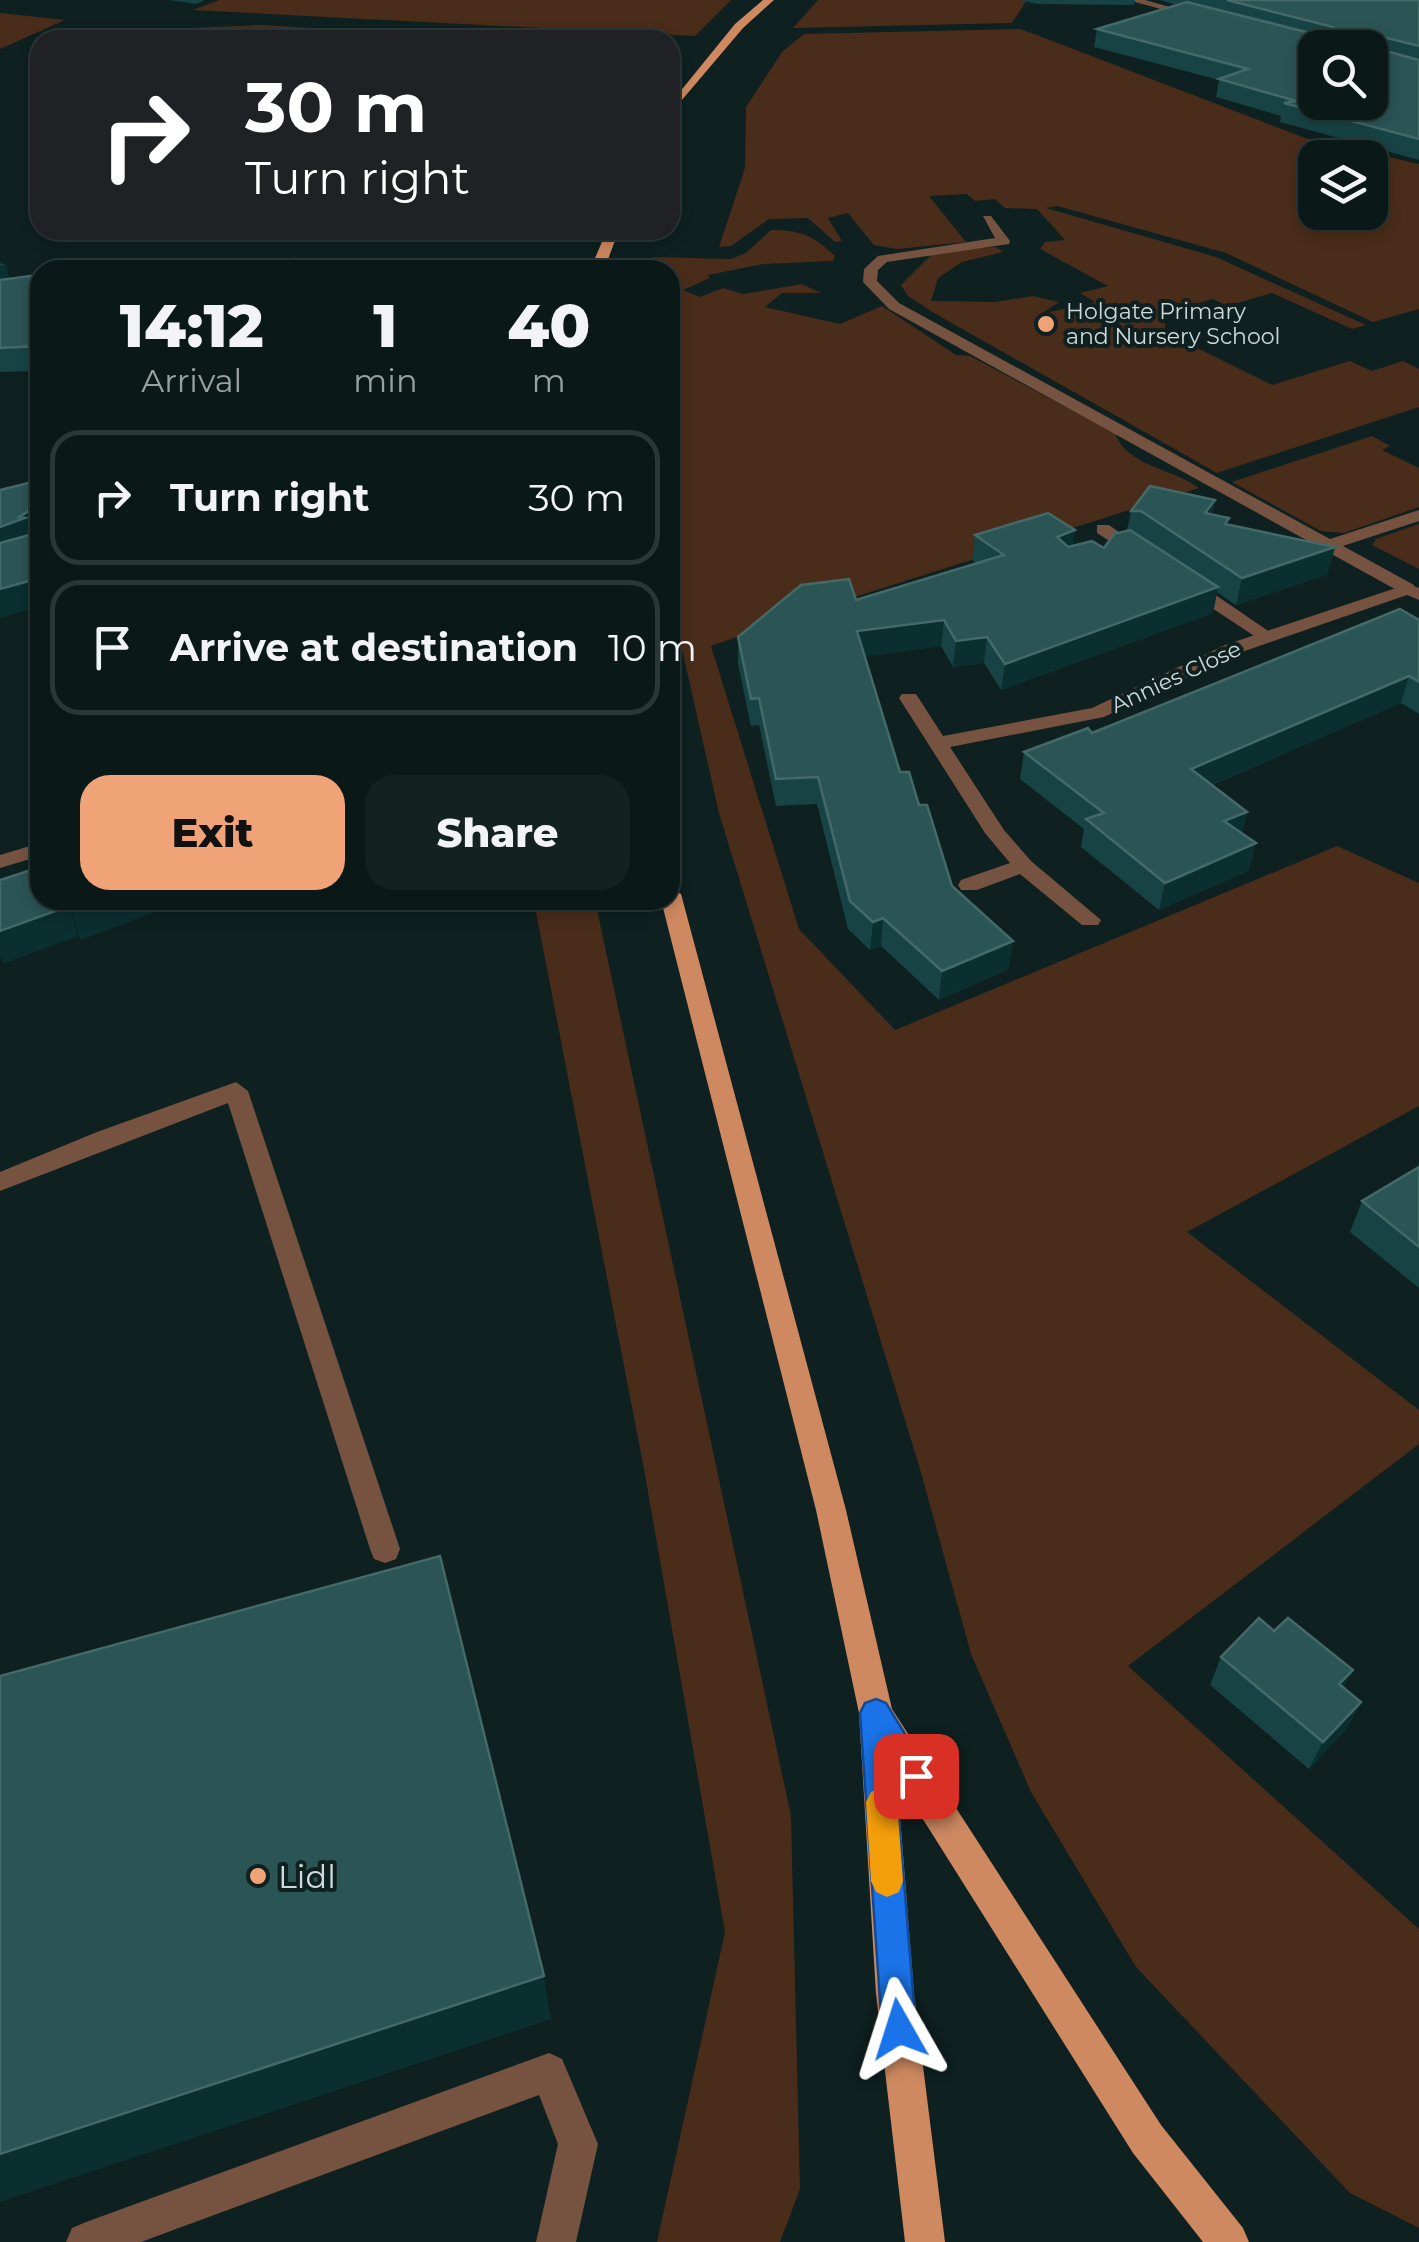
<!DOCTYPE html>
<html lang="en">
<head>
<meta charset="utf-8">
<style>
	:root { --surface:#0a1818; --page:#132121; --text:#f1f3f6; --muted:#99a0a2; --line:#2a3737; --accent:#efa376 }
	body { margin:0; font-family:Montserrat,sans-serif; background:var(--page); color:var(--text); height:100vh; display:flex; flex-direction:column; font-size:38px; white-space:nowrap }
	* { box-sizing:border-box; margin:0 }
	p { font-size:32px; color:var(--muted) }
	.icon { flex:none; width:55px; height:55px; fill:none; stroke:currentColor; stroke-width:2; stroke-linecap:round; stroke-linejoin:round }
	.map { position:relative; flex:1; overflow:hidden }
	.sheet { position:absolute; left:30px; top:260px; width:650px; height:650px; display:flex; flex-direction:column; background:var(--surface); border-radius:30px; box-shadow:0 5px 15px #0003,0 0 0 2px var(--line) }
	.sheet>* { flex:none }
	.hud { position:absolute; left:30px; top:30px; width:650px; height:210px; border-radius:30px; box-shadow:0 5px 15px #0003,0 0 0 2px var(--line); background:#202124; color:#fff; overflow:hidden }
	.fabs { position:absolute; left:1298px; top:30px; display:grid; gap:20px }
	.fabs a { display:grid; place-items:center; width:90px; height:90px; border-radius:20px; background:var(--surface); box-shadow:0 5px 15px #0003,0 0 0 2px var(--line); font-size:50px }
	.pin { position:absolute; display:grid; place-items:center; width:85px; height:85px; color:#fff; margin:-42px; border-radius:20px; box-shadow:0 5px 15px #0006 }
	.me { position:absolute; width:110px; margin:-55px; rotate:354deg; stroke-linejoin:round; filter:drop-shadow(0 0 8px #0008) }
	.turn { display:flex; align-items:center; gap:35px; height:210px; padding:0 50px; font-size:45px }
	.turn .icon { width:130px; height:130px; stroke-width:2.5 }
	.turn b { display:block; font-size:70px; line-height:85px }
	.eta { display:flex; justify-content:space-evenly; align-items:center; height:170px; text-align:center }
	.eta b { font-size:60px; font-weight:800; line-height:70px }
	.primary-button { display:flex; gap:20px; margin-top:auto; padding:20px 50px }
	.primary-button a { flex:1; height:115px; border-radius:30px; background:var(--accent); color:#111; font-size:40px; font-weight:800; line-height:115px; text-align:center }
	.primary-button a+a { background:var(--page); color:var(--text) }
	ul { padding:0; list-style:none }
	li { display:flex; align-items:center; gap:30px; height:135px; margin:0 20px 15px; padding:0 30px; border:5px solid var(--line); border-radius:30px }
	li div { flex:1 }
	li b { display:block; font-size:38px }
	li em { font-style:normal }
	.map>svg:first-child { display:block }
	.green { fill:#4a2c1a; fill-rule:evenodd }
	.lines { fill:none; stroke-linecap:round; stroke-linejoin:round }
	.lane { fill:#755340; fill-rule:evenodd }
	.street { fill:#755340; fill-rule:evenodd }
	.primary { fill:#ce8960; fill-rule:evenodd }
	.wall { fill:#174344 }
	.shaded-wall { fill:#0b2e2f }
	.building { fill:#2b5454; stroke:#446969; stroke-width:2.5; fill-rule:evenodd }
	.route { fill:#1a73e8; stroke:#114b97; stroke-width:2.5 }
	.slow { fill:#f59e0b }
	.poi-dot { fill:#efa376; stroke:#0e2020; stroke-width:4 }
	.labels { text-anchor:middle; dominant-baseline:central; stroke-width:8; stroke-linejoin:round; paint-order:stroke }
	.far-poi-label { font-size:22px; fill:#cfdada; stroke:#0e2020; text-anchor:start }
	.far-street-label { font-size:22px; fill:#cfdada; stroke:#0e2020 }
	.near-poi-label { font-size:32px; fill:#cfdada; stroke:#0e2020; text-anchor:start }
</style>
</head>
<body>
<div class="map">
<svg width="1419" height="2242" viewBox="0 0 1419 2242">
	<rect width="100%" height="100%" fill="#0e2020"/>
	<g class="green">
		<path d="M 219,0 L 731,0 L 695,36 L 193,10 Z"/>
		<path d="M 818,0 L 1027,0 L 1012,23 L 793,28 Z"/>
		<path d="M 0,13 L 65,20 L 0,49 Z"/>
		<path d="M 262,25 L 327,29 L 370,40 L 129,40 L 191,28 Z"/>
		<path d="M 1021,29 L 1305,138 L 1419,164 L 1419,309 L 1373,322 L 1226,253 L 1057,206 L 1046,208 L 1216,257 L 1366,325 L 1352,329 L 1272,293 L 1227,306 L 1213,299 L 1165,312 L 1165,332 L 1272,385 L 1350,361 L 1372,371 L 1403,361 L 1419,369 L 1419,407 L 1217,473 L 934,313 L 908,296 L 901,285 L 935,251 L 996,247 L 1003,252 L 962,262 L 938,278 L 931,301 L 995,302 L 1033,296 L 1059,302 L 1041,314 L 1095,302 L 1080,293 L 1108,286 L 1040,249 L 1045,242 L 1065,240 L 1037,209 L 1005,208 L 995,199 L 975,201 L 967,194 L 929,196 L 966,242 L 897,249 L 874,245 L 848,213 L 828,218 L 842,241 L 835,242 L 808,218 L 769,219 L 731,246 L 719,247 L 745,168 L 746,107 L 782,52 L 804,34 ZM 1315,158 L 1370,158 L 1370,212 L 1315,212 Z"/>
		<path d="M 771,230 C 801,230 814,236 835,256 L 833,261 L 763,264 L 708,275 L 710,278 L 683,290 L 700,297 L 723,288 L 743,294 L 802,284 L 821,293 L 782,293 L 765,307 L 840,324 L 882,306 L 956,355 L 970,356 L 1115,433 C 1127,467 1173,468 1199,488 L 801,614 L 711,646 L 799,929 L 895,1030 L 1337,846 L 1419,883 L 1419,1106 L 1187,1232 L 1419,1410 L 1419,1444 L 1128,1666 L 1419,1929 L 1419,2228 L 1350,2193 L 1136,1967 L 1031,1792 L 971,1654 L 920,1469 L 719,813 L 679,636 L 670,593 L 670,270 L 650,270 L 652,257 L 731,259 L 746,253 Z"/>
		<path d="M 1372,436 L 1390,446 L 1382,450 L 1419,468 L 1419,507 L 1344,533 L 1321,531 L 1232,482 Z"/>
		<path d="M 1419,524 L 1419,569 L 1372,545 L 1376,539 Z"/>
		<path d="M 498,900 L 595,900 L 791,1816 L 800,2189 L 780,2242 L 657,2242 L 725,1932 L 644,1469 L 536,912 Z"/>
	</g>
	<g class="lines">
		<g class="lane">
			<path d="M 983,216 L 991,216 L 1010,241 L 1009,244 L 887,262 L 878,270 L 877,281 L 899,303 L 1330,539 L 1419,510 L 1419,521 L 1343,546 L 1414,585 L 1414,593 L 1402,593 L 889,309 L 863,282 L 864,269 L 878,256 L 995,238 Z"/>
			<path d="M 1097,525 L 1109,525 L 1137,545 L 1122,549 L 1097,533 Z"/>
			<path d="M 1186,578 L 1192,579 L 1277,637 L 1268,642 L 1262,641 L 1180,587 L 1177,583 Z"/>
		</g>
		<g class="street">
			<path d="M 1128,0 L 1145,0 L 1202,16 L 1197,19 Z"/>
			<path d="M 1408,584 L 1419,588 L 1419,600 L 1407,595 L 1239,653 L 1104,717 L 950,747 L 1004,830 L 1031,861 L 1101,920 L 1098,925 L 1082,925 L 1020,874 L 977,890 L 961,890 L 958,885 L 961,880 L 1010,863 L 985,833 L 899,698 L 902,694 L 916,694 L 943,736 L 1092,708 L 1225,645 Z"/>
			<path d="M 40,843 L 40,856 L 0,868 L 0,855 Z"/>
			<path d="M 236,1082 L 248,1091 L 400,1549 L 396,1559 L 385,1563 L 374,1559 L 370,1549 L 228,1103 L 0,1191 L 0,1172 L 97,1132 Z"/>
			<path d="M 549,2053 L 562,2059 L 598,2144 L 576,2242 L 536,2242 L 558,2144 L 539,2095 L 141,2242 L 66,2242 L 72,2228 L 86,2222 Z"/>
		</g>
		<g class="primary">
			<path d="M 763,0 L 774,0 L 743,28 L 670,114 L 670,104 L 735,24 Z"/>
			<path d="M 607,230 L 619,230 L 604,270 L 590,270 Z"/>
			<path d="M 670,887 L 681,894 L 846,1510 L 892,1709 L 1161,2125 L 1243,2228 L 1249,2242 L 1203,2242 L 1133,2153 L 897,1778 L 914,1994 L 945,2242 L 905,2242 L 876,1994 L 859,1713 L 816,1510 L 661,900 L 670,900 Z"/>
		</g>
	</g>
	<g class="wall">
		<path d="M 169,0 L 205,0 L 196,4 Z"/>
		<path d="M 1020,0 L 1135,0 L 1134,5 L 1037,4 Z"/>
		<path d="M 1159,0 L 1419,0 L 1419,160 L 1280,122 L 1281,116 L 1216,97 L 1219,80 L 1094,47 L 1097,29 L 1177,5 Z"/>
		<path d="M 0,263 L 6,265 L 9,279 L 40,276 L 40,371 L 0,372 Z"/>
		<path d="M 1215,500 L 1212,515 L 1227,524 L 1328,574 L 1236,605 L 1217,592 L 1213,613 L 1001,690 L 984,663 L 953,667 L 941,646 L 865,656 L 900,772 L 919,805 L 952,886 L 1009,969 L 939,1000 L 881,946 L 870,950 L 848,929 L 817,804 L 776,806 L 759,725 L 751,726 L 738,664 L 738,637 L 976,563 L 972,560 L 975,535 L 1075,530 L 1072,546 L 1104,548 L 1127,530 L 1131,511 Z"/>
		<path d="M 1419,620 L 1419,714 L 1401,703 L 1212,785 L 1247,812 L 1242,833 L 1256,843 L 1248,871 L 1159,910 L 1081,847 L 1084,829 L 1020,779 L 1024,752 L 1092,733 Z"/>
		<path d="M 1419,1167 L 1419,1288 L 1350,1232 L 1362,1201 Z"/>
		<path d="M 1274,1631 L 1361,1702 L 1346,1729 L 1309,1769 L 1210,1685 L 1221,1657 Z"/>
	</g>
	<g class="shaded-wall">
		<path d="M 6,265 L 12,288 L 0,290 L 0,266 Z"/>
		<path d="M 1215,500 L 1209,526 L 1205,513 Z"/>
		<path d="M 40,504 L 40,536 L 0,557 L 0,527 Z"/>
		<path d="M 1075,530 L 1071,555 L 1057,537 Z"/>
		<path d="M 1335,547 L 1328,574 L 1236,605 L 1242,578 Z"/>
		<path d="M 40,578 L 40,607 L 0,618 L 0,589 Z"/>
		<path d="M 1218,587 L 1213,613 L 1001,690 L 1005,664 Z"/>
		<path d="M 944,620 L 941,646 L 856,657 L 857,631 Z"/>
		<path d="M 987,637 L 984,663 L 953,667 L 956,641 Z"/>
		<path d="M 1409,676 L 1401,703 L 1185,796 L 1191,769 Z"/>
		<path d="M 1247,812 L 1240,839 L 1224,821 Z"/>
		<path d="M 1256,843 L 1248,871 L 1159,910 L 1165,883 Z"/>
		<path d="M 98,900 L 189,900 L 80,940 L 71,910 Z"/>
		<path d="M 69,906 L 78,936 L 3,964 L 0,955 L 0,931 Z"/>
		<path d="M 883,918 L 881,946 L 870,950 L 873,922 Z"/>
		<path d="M 1013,941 L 1009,969 L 939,1000 L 942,971 Z"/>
		<path d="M 1353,1670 L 1338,1697 L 1339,1684 Z"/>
		<path d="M 1361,1702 L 1346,1729 L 1309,1769 L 1323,1742 Z"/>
		<path d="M 544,1976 L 551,2019 L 0,2202 L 0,2154 Z"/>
	</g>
	<g class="building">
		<path d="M 1227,0 L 1419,0 L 1419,46 L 1375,35 L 1370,38 L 1371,47 L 1419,60 L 1419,139 L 1284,103 L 1296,101 L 1219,79 L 1248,69 L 1097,29 L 1187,2 L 1318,35 L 1335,31 L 1333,27 ZM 1315,48 L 1370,48 L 1370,102 L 1315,102 Z"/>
		<path d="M 293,259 L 319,263 L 319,270 L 275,270 Z"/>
		<path d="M 38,275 L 40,276 L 40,346 L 0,348 L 0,280 Z"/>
		<path d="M 40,480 L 40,504 L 19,517 L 25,518 L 0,527 L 0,490 Z"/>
		<path d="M 1150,486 L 1215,500 L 1205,513 L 1229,518 L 1225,524 L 1335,547 L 1242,578 L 1141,511 L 1131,511 Z"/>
		<path d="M 1048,513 L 1075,530 L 1057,537 L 1068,547 L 1092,541 L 1104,548 L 1114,534 L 1130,530 L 1218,587 L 1005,664 L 987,637 L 956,641 L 944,620 L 857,631 L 900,772 L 909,772 L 919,805 L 927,805 L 952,886 L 1013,941 L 942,971 L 883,918 L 873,922 L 850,901 L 818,777 L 776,779 L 759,698 L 751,699 L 738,637 L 801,585 L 849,579 L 856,600 L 1004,555 L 975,535 Z"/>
		<path d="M 36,521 L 40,522 L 40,578 L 0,589 L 0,543 L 33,534 Z"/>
		<path d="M 1400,609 L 1419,620 L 1419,682 L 1409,676 L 1191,769 L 1247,812 L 1224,821 L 1256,843 L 1165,883 L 1086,819 L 1104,813 L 1024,752 L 1088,728 L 1092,733 Z"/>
		<path d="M 40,867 L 40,900 L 98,900 L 71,910 L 69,906 L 0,931 L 0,880 Z"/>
		<path d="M 1419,1167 L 1419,1247 L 1362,1201 Z"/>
		<path d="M 440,1556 L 544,1976 L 0,2154 L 0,1676 Z"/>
		<path d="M 1259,1618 L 1274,1631 L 1288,1618 L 1353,1670 L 1339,1684 L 1361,1702 L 1323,1742 L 1221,1657 Z"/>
	</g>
	<path class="route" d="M 876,1699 L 886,1703 L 931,1776 L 927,1787 L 916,1791 L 905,1787 L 895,1771 L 916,2029 L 911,2041 L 899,2046 L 887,2041 L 882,2029 L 860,1713 L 865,1703 Z"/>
	<path class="slow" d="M 882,1787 L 893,1792 L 897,1802 L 903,1881 L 899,1892 L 887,1897 L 876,1892 L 871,1881 L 866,1802 L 871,1792 Z"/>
	<g class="poi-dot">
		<circle cx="1046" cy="324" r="10"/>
		<circle cx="258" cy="1876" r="10"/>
	</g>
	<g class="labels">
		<g class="far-poi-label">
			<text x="1066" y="311">Holgate Primary<tspan x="1066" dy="25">and Nursery School</tspan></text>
		</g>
		<g class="far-street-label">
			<text transform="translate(1176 677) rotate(-25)">Annies Close</text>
		</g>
		<g class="near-poi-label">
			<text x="278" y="1876">Lidl</text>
		</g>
	</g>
</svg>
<div class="fabs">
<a><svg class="icon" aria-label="search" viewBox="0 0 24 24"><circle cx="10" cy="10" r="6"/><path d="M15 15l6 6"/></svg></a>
<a><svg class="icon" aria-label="layers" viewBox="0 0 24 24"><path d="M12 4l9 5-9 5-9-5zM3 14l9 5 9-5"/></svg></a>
</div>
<div class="pin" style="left:916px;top:1776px;background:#d93025"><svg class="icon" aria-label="arrive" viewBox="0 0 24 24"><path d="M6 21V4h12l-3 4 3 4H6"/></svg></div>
<svg class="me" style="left:899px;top:2029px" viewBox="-20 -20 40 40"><path d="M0-17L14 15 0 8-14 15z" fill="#1a73e8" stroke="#fff" stroke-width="4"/></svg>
<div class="hud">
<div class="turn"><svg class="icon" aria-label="right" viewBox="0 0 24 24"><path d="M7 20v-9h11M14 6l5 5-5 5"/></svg><div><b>30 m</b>Turn right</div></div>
</div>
<section class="sheet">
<div class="eta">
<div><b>14:12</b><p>Arrival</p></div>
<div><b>1</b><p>min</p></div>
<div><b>40</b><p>m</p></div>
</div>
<ul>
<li><svg class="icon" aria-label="right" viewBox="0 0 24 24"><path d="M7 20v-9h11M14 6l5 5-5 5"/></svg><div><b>Turn right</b></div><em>30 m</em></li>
<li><svg class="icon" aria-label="arrive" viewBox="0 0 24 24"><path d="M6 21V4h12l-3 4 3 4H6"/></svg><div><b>Arrive at destination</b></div><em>10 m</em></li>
</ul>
<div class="primary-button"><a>Exit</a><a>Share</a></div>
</section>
</div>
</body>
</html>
